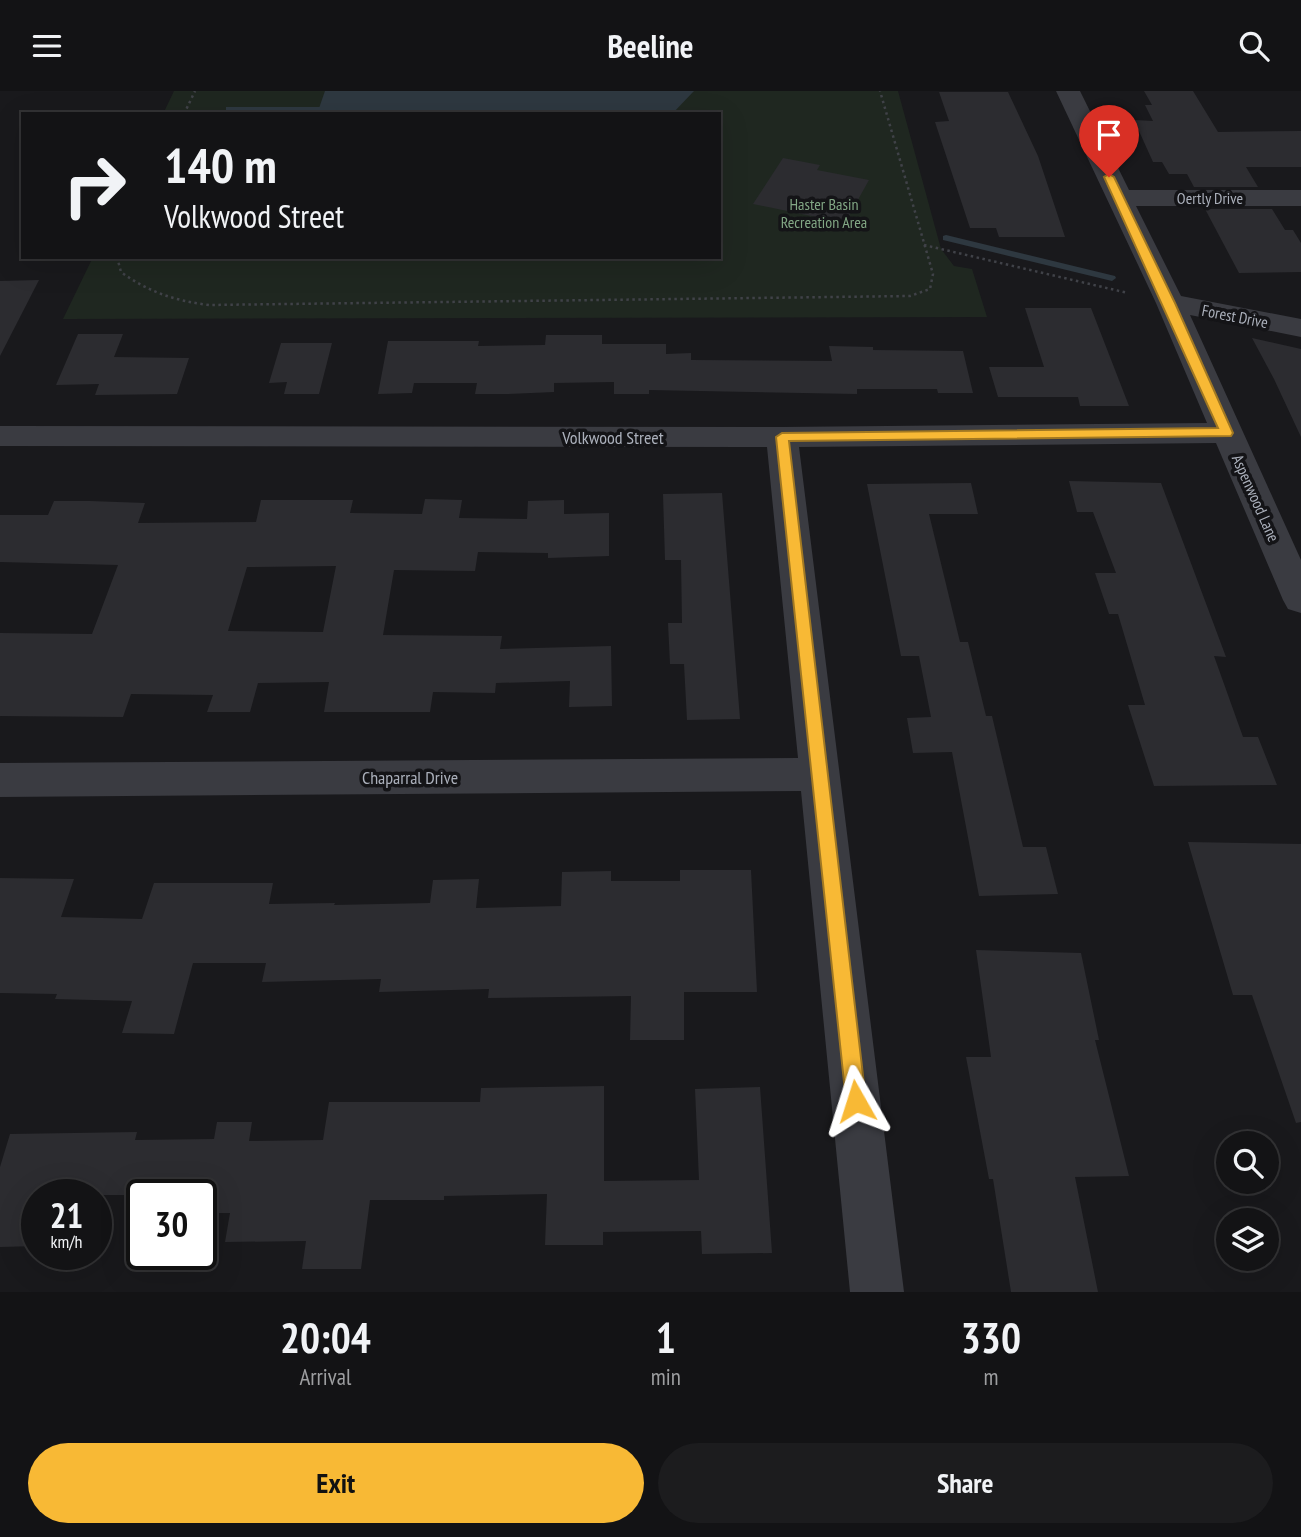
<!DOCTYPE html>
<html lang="en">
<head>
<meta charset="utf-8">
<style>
	:root { --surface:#131315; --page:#1c1c1e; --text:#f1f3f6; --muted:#9d9ea0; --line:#323234; --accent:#f8b935 }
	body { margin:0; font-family:"PT Sans Narrow",sans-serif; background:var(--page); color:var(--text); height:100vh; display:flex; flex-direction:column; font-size:26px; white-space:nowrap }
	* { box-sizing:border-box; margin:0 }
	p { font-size:23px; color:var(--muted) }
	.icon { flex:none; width:38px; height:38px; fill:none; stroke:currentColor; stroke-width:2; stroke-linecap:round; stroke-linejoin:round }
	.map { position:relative; height:1201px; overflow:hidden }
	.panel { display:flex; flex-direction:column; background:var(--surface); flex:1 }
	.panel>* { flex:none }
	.hud { position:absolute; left:21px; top:21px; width:700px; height:147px; border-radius:0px; box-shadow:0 7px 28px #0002,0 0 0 2px var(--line); background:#131315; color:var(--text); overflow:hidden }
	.buttons { position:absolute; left:1216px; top:1040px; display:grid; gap:14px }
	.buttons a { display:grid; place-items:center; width:63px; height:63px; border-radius:50%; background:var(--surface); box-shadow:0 7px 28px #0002,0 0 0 2px var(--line); font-size:35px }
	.speed { position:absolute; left:21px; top:1088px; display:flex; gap:14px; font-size:35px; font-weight:700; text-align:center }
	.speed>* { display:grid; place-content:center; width:91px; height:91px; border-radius:50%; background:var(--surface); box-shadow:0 7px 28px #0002,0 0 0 2px var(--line); line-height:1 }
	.speed small { font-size:18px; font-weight:400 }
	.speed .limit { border:4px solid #111; border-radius:10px; background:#fff; color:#111 }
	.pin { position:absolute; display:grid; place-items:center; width:60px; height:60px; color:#fff; margin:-72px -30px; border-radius:50% 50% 50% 0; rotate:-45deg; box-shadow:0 0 7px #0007 }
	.pin .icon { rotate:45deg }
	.me { position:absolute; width:77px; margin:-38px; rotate:354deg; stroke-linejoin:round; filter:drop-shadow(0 0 5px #0008) }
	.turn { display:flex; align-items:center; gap:24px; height:147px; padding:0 28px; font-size:32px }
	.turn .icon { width:91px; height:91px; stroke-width:2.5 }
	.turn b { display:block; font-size:49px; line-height:60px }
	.eta { display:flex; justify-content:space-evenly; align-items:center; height:119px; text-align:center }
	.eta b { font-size:42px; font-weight:700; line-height:49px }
	.primary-button { display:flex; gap:14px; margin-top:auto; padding:14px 28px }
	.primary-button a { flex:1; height:80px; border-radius:42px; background:var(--accent); color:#111; font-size:28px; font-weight:700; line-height:80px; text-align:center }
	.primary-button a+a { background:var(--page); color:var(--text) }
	header { display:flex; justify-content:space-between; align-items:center; height:91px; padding:0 28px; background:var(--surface); font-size:32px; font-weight:700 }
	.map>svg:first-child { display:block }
	.green { fill:#1f2720 }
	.water { fill:#2e3840 }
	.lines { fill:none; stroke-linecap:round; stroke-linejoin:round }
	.stream { fill:#2e3840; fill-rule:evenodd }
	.building { fill:#2c2c30; fill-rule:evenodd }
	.path { stroke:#404248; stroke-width:2.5; stroke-dasharray:2.5 3.5; stroke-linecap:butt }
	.minor { fill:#3a3b41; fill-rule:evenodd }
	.route { fill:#f8b935; stroke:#a17822; stroke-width:2 }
	.labels { text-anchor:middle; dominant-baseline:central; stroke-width:7; stroke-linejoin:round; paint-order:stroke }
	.far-street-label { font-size:16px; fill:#abb0bb; stroke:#141417 }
	.far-park-label { font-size:16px; fill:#82a785; stroke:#141417 }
	.street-label { font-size:18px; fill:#abb0bb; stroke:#141417 }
</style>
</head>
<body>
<header><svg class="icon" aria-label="menu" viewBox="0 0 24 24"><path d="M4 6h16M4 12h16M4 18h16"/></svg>Beeline<svg class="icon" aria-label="search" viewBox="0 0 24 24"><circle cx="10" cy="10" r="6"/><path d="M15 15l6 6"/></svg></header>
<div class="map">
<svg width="1301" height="1201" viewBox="0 0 1301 1201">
	<rect width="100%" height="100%" fill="#19191c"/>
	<path class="green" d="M 174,0 L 898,0 L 941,158 L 954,175 L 972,178 L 987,226 L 63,228 L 93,166 L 719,166 L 719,23 L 163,23 Z"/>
	<path class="water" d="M 325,0 L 694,0 L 672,23 L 317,23 Z"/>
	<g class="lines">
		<g class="stream">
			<path d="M 226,16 L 334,16 L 338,18 L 334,20 L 226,20 Z"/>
			<path d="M 946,144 L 1115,185 L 1116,187 L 1112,190 L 943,149 L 943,145 Z"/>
		</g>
	</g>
	<g class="building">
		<path d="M 1144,0 L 1193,0 L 1218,41 L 1301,40 L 1301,76 L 1246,76 L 1258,96 L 1194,96 L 1187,83 L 1169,83 L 1162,71 L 1153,71 L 1134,29 L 1153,30 L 1145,14 L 1152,14 Z"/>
		<path d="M 939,1 L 1008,1 L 1038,65 L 1065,146 L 999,146 L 996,137 L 970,137 L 935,31 L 949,30 Z"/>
		<path d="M 783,67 L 820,74 L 817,79 L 869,89 L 845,132 L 753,113 Z"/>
		<path d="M 1205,118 L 1272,118 L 1285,139 L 1293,139 L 1301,152 L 1301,181 L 1239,182 Z"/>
		<path d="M 39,189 L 0,265 L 0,190 Z"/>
		<path d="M 1025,217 L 1091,217 L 1129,315 L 1080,315 L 1078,306 L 998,306 L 989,276 L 1044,276 Z"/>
		<path d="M 78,243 L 123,243 L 114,266 L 189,267 L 177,303 L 95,304 L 99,293 L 56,294 Z"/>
		<path d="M 546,244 L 602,244 L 602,253 L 666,253 L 666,263 L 691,262 L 691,269 L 832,270 L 829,255 L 873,256 L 873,259 L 963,260 L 973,302 L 938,302 L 937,298 L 857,298 L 857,303 L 649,299 L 649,303 L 614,303 L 614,291 L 554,292 L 554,301 L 508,303 L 475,303 L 477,292 L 414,292 L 412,302 L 378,303 L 388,250 L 479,250 L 478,255 L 545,254 Z"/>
		<path d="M 1252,247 L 1301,258 L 1301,346 L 1274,288 Z"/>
		<path d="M 281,252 L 332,252 L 319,303 L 284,303 L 287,291 L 269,292 Z"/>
		<path d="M 1069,390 L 1161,392 L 1226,566 L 1214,565 L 1243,646 L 1258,646 L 1277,694 L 1154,695 L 1128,614 L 1145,614 L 1118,523 L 1109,523 L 1095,482 L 1116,482 L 1093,421 L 1077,421 Z"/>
		<path d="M 971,392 L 978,423 L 929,423 L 960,551 L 968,551 L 986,625 L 992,625 L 1023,756 L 1046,756 L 1058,803 L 979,805 L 952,661 L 913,662 L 907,627 L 931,626 L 919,565 L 901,565 L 867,393 Z"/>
		<path d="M 722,402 L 740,628 L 687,629 L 684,573 L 670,573 L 668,532 L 682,532 L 681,469 L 665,469 L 663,403 Z"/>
		<path d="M 425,408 L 462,409 L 459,427 L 527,428 L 528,410 L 564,409 L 564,423 L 609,422 L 609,465 L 548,467 L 548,462 L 478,461 L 475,480 L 394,479 L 383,544 L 502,545 L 500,558 L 611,555 L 612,615 L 569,616 L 570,590 L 496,592 L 495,602 L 433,601 L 430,621 L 324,621 L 329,591 L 258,592 L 250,621 L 207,621 L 213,604 L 131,603 L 123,626 L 0,625 L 0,542 L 92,543 L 118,474 L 0,471 L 0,424 L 48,424 L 54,410 L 90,410 L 145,412 L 138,432 L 256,431 L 261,409 L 353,409 L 350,422 L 422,423 ZM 336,475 L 323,541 L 228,540 L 247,476 Z"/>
		<path d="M 1188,751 L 1301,753 L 1301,1031 L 1296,1032 L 1252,904 L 1233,904 Z"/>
		<path d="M 680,779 L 751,779 L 757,901 L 684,901 L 684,949 L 630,949 L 631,905 L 488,907 L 489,898 L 379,901 L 381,888 L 262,891 L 266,872 L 193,872 L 174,943 L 122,942 L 132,910 L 55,908 L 57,903 L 0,902 L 0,787 L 74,788 L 61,826 L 142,828 L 154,792 L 273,792 L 269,813 L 335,812 L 334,814 L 430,812 L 433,789 L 479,788 L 476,817 L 561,815 L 562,781 L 611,780 L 611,790 L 680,790 Z"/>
		<path d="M 976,859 L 1081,862 L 1099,949 L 1095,949 L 1129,1085 L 1075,1086 L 1098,1201 L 1011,1201 L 993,1088 L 989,1088 L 966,966 L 991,966 Z"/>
		<path d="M 604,995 L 604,1090 L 699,1089 L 695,998 L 760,996 L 772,1162 L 702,1163 L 701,1140 L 603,1141 L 603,1154 L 545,1154 L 547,1103 L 444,1105 L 444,1109 L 370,1109 L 361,1178 L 302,1178 L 306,1150 L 225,1151 L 230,1122 L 201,1122 L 201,1104 L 37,1104 L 37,1155 L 0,1156 L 0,1076 L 10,1043 L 137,1041 L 135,1049 L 214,1048 L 217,1031 L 252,1031 L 249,1050 L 323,1049 L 329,1011 L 480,1011 L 481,997 Z"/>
	</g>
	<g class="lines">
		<g class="path">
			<path d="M 184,23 L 195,0"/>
			<path d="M 924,154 L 1128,202"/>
			<path d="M 117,166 L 121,181 C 148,201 176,210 209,214 L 910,205 L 930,198 L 933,183 L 880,0"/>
		</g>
		<path class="minor" d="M 1056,0 L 1080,0 L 1129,99 L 1301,99 L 1301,115 L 1136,115 L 1181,205 L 1301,228 L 1301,246 L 1190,224 L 1301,469 L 1301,522 L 1288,518 L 1283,509 L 1216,352 L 799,356 L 904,1201 L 850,1201 L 801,700 L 0,706 L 0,672 L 798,667 L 767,356 L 0,355 L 0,335 L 782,336 L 1207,332 L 1156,212 Z"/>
	</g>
	<path class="route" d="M 1109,83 L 1114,86 L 1175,212 L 1233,342 L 1231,345 L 789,350 L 866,1010 L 863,1017 L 856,1020 L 849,1017 L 846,1010 L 776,346 L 782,342 L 1218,337 L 1104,86 Z"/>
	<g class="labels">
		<g class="far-street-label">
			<text x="1210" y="107">Oertly Drive</text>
			<text transform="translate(1235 225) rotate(11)">Forest Drive</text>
			<text transform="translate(1256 407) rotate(66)">Aspenwood Lane</text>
		</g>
		<g class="far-park-label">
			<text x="824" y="113">Haster Basin<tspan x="824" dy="18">Recreation Area</tspan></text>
		</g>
		<g class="street-label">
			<text x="613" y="346">Volkwood Street</text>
			<text x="410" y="686">Chaparral Drive</text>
		</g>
	</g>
</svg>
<div class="buttons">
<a><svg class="icon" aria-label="search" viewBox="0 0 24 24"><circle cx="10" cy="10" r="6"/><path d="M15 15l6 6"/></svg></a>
<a><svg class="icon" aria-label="layers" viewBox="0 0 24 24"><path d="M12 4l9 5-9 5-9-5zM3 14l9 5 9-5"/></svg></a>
</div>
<div class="speed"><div>21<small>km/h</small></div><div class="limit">30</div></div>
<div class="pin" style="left:1109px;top:86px;background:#d93025"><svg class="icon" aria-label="arrive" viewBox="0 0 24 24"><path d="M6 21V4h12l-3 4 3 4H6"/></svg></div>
<svg class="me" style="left:856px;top:1010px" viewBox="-20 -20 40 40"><path d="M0-17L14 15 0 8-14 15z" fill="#f8b935" stroke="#fff" stroke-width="4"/></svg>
<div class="hud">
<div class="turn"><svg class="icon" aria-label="right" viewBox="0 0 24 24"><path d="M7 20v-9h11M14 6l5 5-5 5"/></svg><div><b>140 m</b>Volkwood Street</div></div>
</div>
</div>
<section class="panel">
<div class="eta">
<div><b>20:04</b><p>Arrival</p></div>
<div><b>1</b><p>min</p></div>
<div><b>330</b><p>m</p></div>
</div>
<div class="primary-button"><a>Exit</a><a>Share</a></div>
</section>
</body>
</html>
